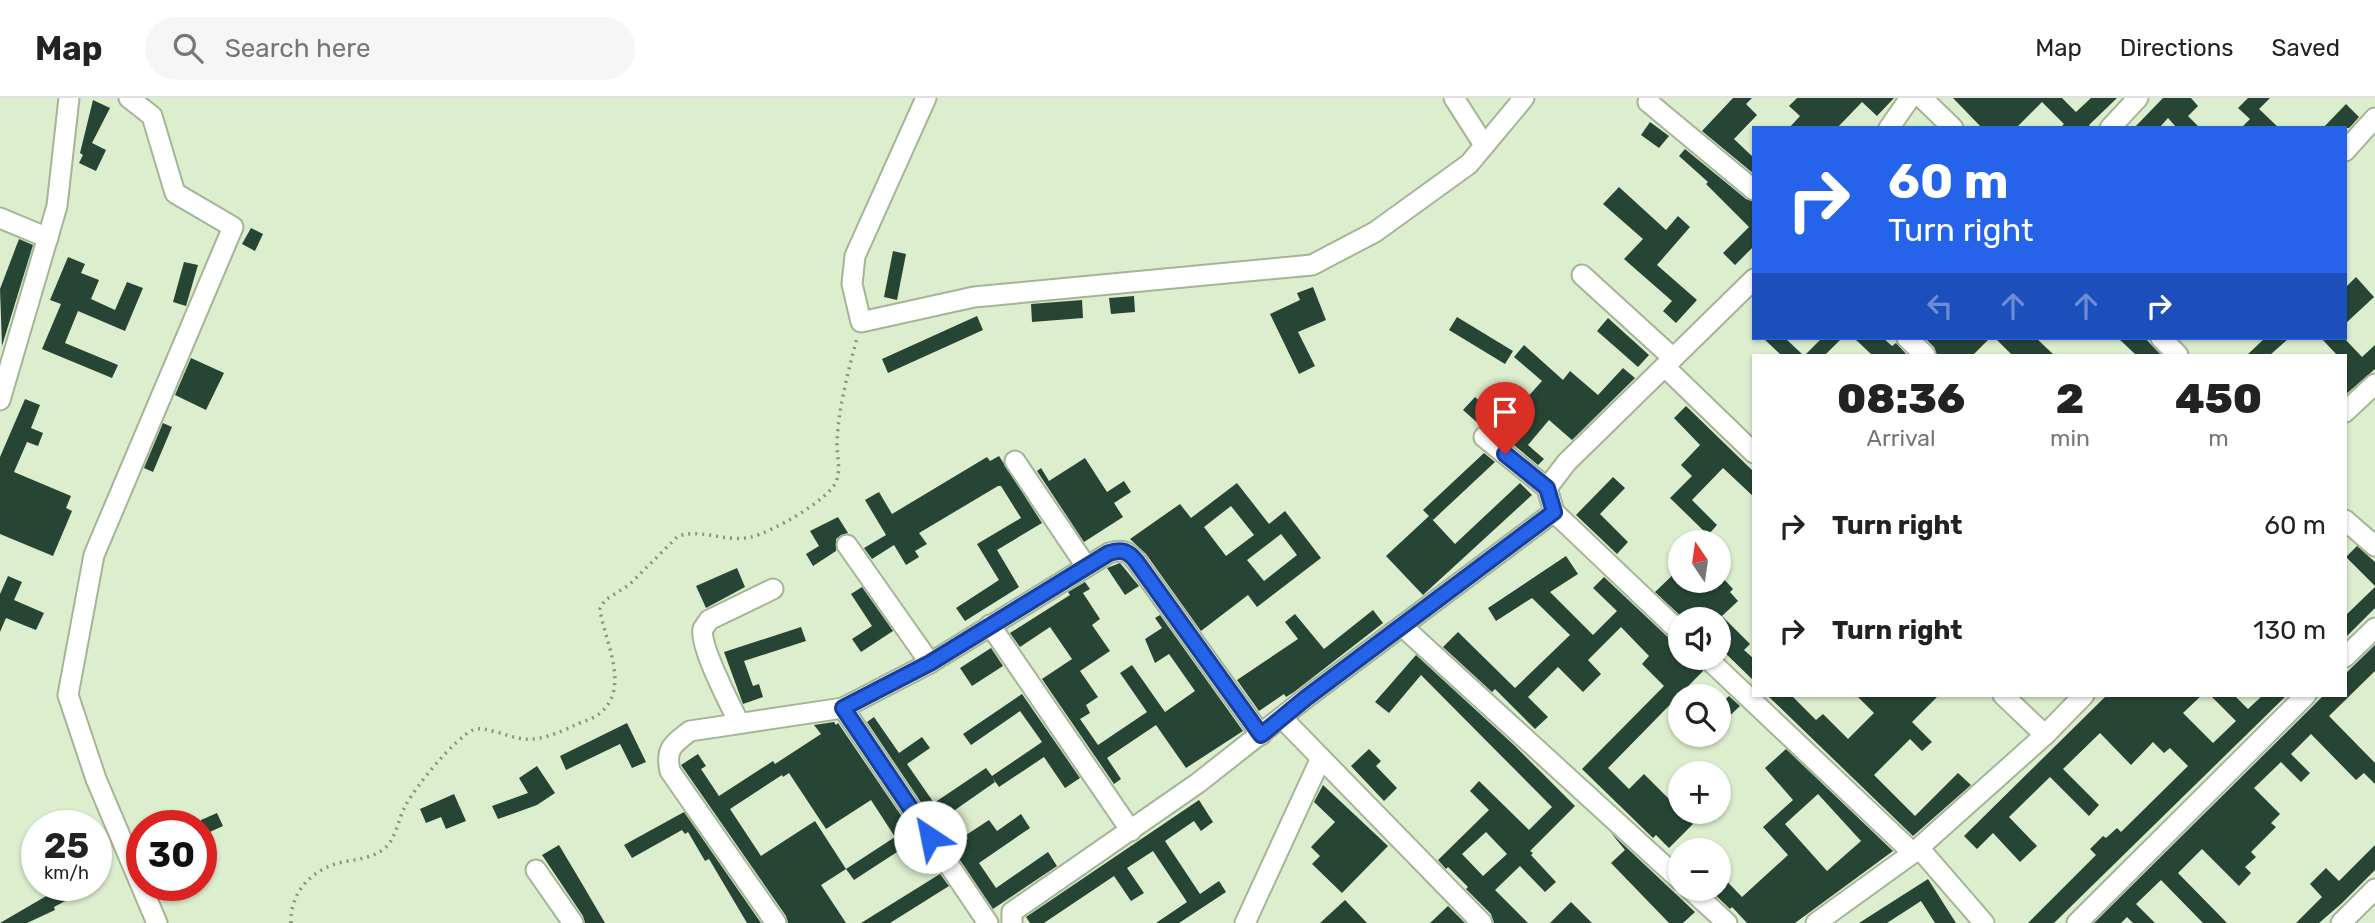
<!DOCTYPE html>
<html lang="en">
<head>
<meta charset="utf-8">
<style>
	:root { --surface:#fff; --page:#f6f6f6; --text:#222; --muted:#767676; --line:#e0e0e0 }
	body { margin:0; font-family:Rubik,sans-serif; background:var(--page); color:var(--text); height:100vh; display:flex; flex-direction:column; font-size:26px; white-space:nowrap }
	* { box-sizing:border-box; margin:0 }
	p { font-size:23px; color:var(--muted) }
	.icon { flex:none; width:38px; height:38px; fill:none; stroke:currentColor; stroke-width:2; stroke-linecap:round; stroke-linejoin:round }
	.map { position:relative; flex:1; overflow:hidden }
	.sheet { position:absolute; left:1752px; top:256px; width:595px; height:343px; display:flex; flex-direction:column; background:var(--surface); border-radius:0px; box-shadow:0 2px 5px #0004 }
	.sheet>* { flex:none }
	.banner { position:absolute; left:1752px; top:28px; width:595px; height:214px; border-radius:0px; box-shadow:0 2px 5px #0004; background:#2563eb; color:#fff; overflow:hidden }
	.needle { width:46px; rotate:347deg }
	.controls { position:absolute; left:1668px; top:432px; display:grid; gap:14px }
	.controls a { display:grid; place-items:center; width:63px; height:63px; border-radius:50%; background:var(--surface); box-shadow:0 2px 5px #0004; font-size:35px }
	.speed { position:absolute; left:21px; top:712px; display:flex; gap:14px; font-size:35px; font-weight:700; text-align:center }
	.speed>* { display:grid; place-content:center; width:91px; height:91px; border-radius:50%; background:var(--surface); box-shadow:0 2px 5px #0004; line-height:1 }
	.speed small { font-size:18px; font-weight:400 }
	.speed .limit { border:10px solid #d22; background:#fff; color:#111 }
	.pin { position:absolute; display:grid; place-items:center; width:60px; height:60px; color:#fff; margin:-72px -30px; border-radius:50% 50% 50% 0; rotate:-45deg; box-shadow:0 0 7px #0007 }
	.pin .icon { rotate:45deg }
	.me { position:absolute; width:77px; margin:-38px; rotate:326deg; stroke-linejoin:round; filter:drop-shadow(0 0 5px #0008) }
	.turn { display:flex; align-items:center; gap:24px; height:147px; padding:0 21px; font-size:32px }
	.turn .icon { width:91px; height:91px; stroke-width:2.5 }
	.turn b { display:block; font-size:49px; line-height:60px }
	.lanes { display:flex; align-items:center; height:66px; padding:0 21px; background:#0003; justify-content:center; gap:35px; direction:ltr }
	.lanes .off { opacity:.35 }
	.eta { display:flex; justify-content:space-evenly; align-items:center; height:119px; text-align:center }
	.eta b { font-size:42px; font-weight:800; line-height:49px }
	ul { padding:0; list-style:none }
	li { display:flex; align-items:center; gap:21px; height:105px; padding:0 21px }
	li div { flex:1 }
	li b { display:block; font-size:26px }
	li em { font-style:normal }
	header { display:flex; align-items:center; gap:42px; box-sizing:border-box; height:98px; padding:0 35px; background:var(--surface); border-bottom:2px solid var(--line) }
	header strong { font-size:33px }
	nav { display:flex; gap:38px; margin-inline-start:auto; font-size:24px }
	.search { width:490px; height:63px; background:var(--page); display:flex; align-items:center; gap:18px; box-sizing:border-box; padding:0 24px; border-radius:38px; color:var(--muted); font-size:26px }
	.map>svg:first-child { display:block }
	.building { fill:#274535; fill-rule:evenodd }
	.lines { fill:none; stroke-linecap:round; stroke-linejoin:round }
	.minor-casing { stroke:#a4b596; stroke-width:23 }
	.path { stroke:#87947d; stroke-width:3.5; stroke-dasharray:2 5; stroke-linecap:butt }
	.minor { stroke:#fff; stroke-width:19 }
	.route-casing { stroke:#184099; stroke-width:18 }
	.route { stroke:#2563eb; stroke-width:12 }
</style>
</head>
<body>
<header>
<strong>Map</strong>
<div class="search"><svg class="icon" aria-label="search" viewBox="0 0 24 24"><circle cx="10" cy="10" r="6"/><path d="M15 15l6 6"/></svg>Search here</div>
<nav><a>Map</a><a>Directions</a><a>Saved</a></nav>
</header>
<div class="map">
<svg width="2375" height="825" viewBox="0 0 2375 825">
	<rect width="100%" height="100%" fill="#ddeece"/>
	<g class="building">
		<path d="M 1733,0 L 1752,0 L 1746,6 L 1757,17 L 1734,41 L 1754,60 L 1754,76 L 1702,33 Z"/>
		<path d="M 1797,0 L 1894,0 L 1877,18 L 1862,4 L 1837,30 L 1789,30 L 1800,18 L 1789,8 Z"/>
		<path d="M 1953,0 L 2062,0 L 2076,14 L 2091,0 L 2117,0 L 2089,27 L 2091,30 L 2060,30 L 2064,26 L 2042,4 L 2016,30 L 1982,30 Z"/>
		<path d="M 2163,0 L 2191,0 L 2198,8 L 2188,18 L 2200,30 L 2177,30 L 2168,20 L 2159,30 L 2134,30 Z"/>
		<path d="M 2248,0 L 2270,0 L 2259,11 L 2279,30 L 2241,30 L 2250,21 L 2238,10 Z"/>
		<path d="M 93,2 L 110,10 L 92,45 L 106,52 L 96,73 L 79,65 L 83,57 L 80,55 Z"/>
		<path d="M 2346,6 L 2359,19 L 2352,27 L 2349,30 L 2323,30 Z"/>
		<path d="M 1650,24 L 1669,38 L 1659,50 L 1641,37 Z"/>
		<path d="M 1685,51 L 1746,101 L 1754,104 L 1754,148 L 1735,167 L 1723,155 L 1749,129 L 1706,86 L 1708,84 L 1679,58 Z"/>
		<path d="M 1619,89 L 1666,132 L 1678,118 L 1690,129 L 1657,167 L 1697,202 L 1676,225 L 1663,213 L 1672,203 L 1624,161 L 1643,141 L 1603,106 Z"/>
		<path d="M 251,130 L 263,136 L 255,153 L 242,146 Z"/>
		<path d="M 19,141 L 33,147 L 2,248 L 0,191 Z"/>
		<path d="M 893,153 L 906,156 L 897,202 L 884,199 Z"/>
		<path d="M 68,159 L 85,166 L 81,175 L 99,182 L 91,201 L 115,212 L 127,184 L 143,190 L 125,233 L 78,213 L 65,245 L 118,267 L 112,280 L 42,251 L 61,206 L 50,202 Z"/>
		<path d="M 184,164 L 198,167 L 186,208 L 173,204 Z"/>
		<path d="M 2356,179 L 2374,199 L 2345,226 L 2345,190 Z"/>
		<path d="M 1313,189 L 1326,222 L 1298,234 L 1315,268 L 1299,276 L 1270,216 L 1300,202 L 1297,195 Z"/>
		<path d="M 1134,198 L 1135,214 L 1111,216 L 1109,200 Z"/>
		<path d="M 1082,202 L 1083,220 L 1032,224 L 1031,206 Z"/>
		<path d="M 977,218 L 983,232 L 888,275 L 882,261 Z"/>
		<path d="M 1457,219 L 1513,253 L 1505,266 L 1449,232 Z"/>
		<path d="M 1608,220 L 1649,257 L 1638,269 L 1597,233 Z"/>
		<path d="M 1763,240 L 1785,240 L 1803,257 L 1781,257 Z"/>
		<path d="M 1822,240 L 1842,240 L 1825,257 L 1805,257 Z"/>
		<path d="M 1854,240 L 1883,240 L 1892,248 L 1896,245 L 1907,257 L 1872,257 Z"/>
		<path d="M 1925,240 L 1990,240 L 1973,257 L 1937,257 L 1934,249 Z"/>
		<path d="M 1995,240 L 2036,240 L 2054,257 L 2012,257 Z"/>
		<path d="M 2118,240 L 2145,240 L 2161,257 L 2136,257 Z"/>
		<path d="M 2265,240 L 2289,240 L 2270,257 L 2247,257 Z"/>
		<path d="M 2321,240 L 2344,240 L 2362,259 L 2375,247 L 2375,271 L 2345,297 L 2345,257 L 2337,257 Z"/>
		<path d="M 1524,247 L 1563,282 L 1570,273 L 1598,297 L 1623,270 L 1635,280 L 1572,342 L 1549,322 L 1528,347 L 1544,361 L 1538,367 L 1492,329 L 1480,327 L 1463,312 L 1475,299 L 1504,325 L 1542,283 L 1514,259 Z"/>
		<path d="M 191,260 L 224,275 L 206,312 L 175,297 Z"/>
		<path d="M 25,301 L 40,307 L 31,330 L 43,335 L 38,348 L 27,344 L 14,374 L 71,398 L 66,410 L 72,413 L 53,458 L 0,436 L 0,359 Z"/>
		<path d="M 1686,308 L 1754,374 L 1754,399 L 1723,370 L 1692,402 L 1717,427 L 1708,437 L 1670,400 L 1692,378 L 1681,367 L 1700,347 L 1674,320 Z"/>
		<path d="M 163,325 L 172,329 L 153,374 L 144,370 Z"/>
		<path d="M 1484,355 L 1495,364 L 1433,422 L 1430,419 L 1455,446 L 1520,385 L 1532,397 L 1423,497 L 1386,458 L 1429,418 L 1423,412 Z"/>
		<path d="M 999,358 L 1042,425 L 997,452 L 1019,489 L 965,523 L 956,510 L 999,482 L 977,446 L 1021,420 L 1001,388 L 998,388 L 919,435 L 927,446 L 915,453 L 919,459 L 906,467 L 894,447 L 872,461 L 864,450 L 886,437 L 865,402 L 879,394 L 892,416 L 987,359 L 990,363 Z"/>
		<path d="M 1085,360 L 1107,394 L 1124,383 L 1131,394 L 1114,405 L 1123,419 L 1084,444 L 1037,373 L 1041,370 L 1049,383 Z"/>
		<path d="M 1613,379 L 1625,390 L 1600,416 L 1628,444 L 1617,456 L 1576,417 Z"/>
		<path d="M 1237,385 L 1269,426 L 1285,413 L 1321,460 L 1257,509 L 1248,497 L 1201,533 L 1146,456 L 1130,441 L 1180,406 L 1191,420 ZM 1231,408 L 1254,437 L 1226,458 L 1204,429 ZM 1281,436 L 1297,457 L 1264,483 L 1247,462 Z"/>
		<path d="M 838,419 L 848,435 L 841,437 L 836,441 L 836,453 L 813,468 L 806,456 L 819,448 L 810,433 Z"/>
		<path d="M 2357,448 L 2375,464 L 2375,488 L 2346,459 Z"/>
		<path d="M 1566,458 L 1578,476 L 1550,494 L 1593,537 L 1617,513 L 1593,490 L 1604,479 L 1672,543 L 1680,546 L 1680,560 L 1695,560 L 1703,573 L 1608,670 L 1629,691 L 1644,676 L 1671,703 L 1680,694 L 1680,714 L 1693,726 L 1669,750 L 1656,737 L 1653,740 L 1582,671 L 1664,588 L 1642,566 L 1649,558 L 1621,529 L 1588,562 L 1601,576 L 1583,594 L 1558,569 L 1528,599 L 1548,619 L 1535,631 L 1495,591 L 1492,594 L 1443,549 L 1458,534 L 1515,590 L 1570,537 L 1532,500 L 1496,523 L 1488,510 Z"/>
		<path d="M 1120,465 L 1139,488 L 1125,497 L 1107,470 Z"/>
		<path d="M 737,470 L 745,489 L 706,510 L 696,488 Z"/>
		<path d="M 1680,470 L 1680,483 L 1718,483 L 1721,478 L 1733,491 L 1730,494 L 1738,503 L 1722,518 L 1750,546 L 1744,552 L 1754,561 L 1754,583 L 1718,548 L 1718,522 L 1685,522 L 1655,494 Z"/>
		<path d="M 8,478 L 22,484 L 14,502 L 44,515 L 36,532 L 6,520 L 0,534 L 0,496 Z"/>
		<path d="M 1085,484 L 1090,491 L 1083,495 L 1100,521 L 1092,527 L 1110,553 L 1080,573 L 1098,599 L 1086,607 L 1090,615 L 1080,621 L 1098,647 L 1147,614 L 1120,575 L 1132,567 L 1165,614 L 1195,593 L 1169,556 L 1155,565 L 1145,541 L 1162,530 L 1155,520 L 1160,517 L 1243,633 L 1186,670 L 1156,627 L 1107,660 L 1121,681 L 1114,686 L 1042,581 L 1072,561 L 1050,529 L 1020,549 L 1010,535 L 1070,497 L 1068,494 Z"/>
		<path d="M 862,489 L 893,533 L 861,554 L 852,541 L 872,528 L 851,496 Z"/>
		<path d="M 2375,489 L 2375,510 L 2345,540 L 2345,518 Z"/>
		<path d="M 1373,512 L 1383,525 L 1294,594 L 1286,599 L 1284,596 L 1259,613 L 1237,582 L 1298,541 L 1285,524 L 1295,516 L 1324,551 Z"/>
		<path d="M 801,529 L 806,543 L 744,563 L 753,588 L 759,586 L 763,599 L 743,606 L 724,554 Z"/>
		<path d="M 2375,547 L 2375,573 L 2329,618 L 2375,665 L 2375,686 L 2364,675 L 2356,682 L 2311,636 L 2291,656 L 2310,675 L 2301,684 L 2281,664 L 2254,690 L 2280,716 L 2271,725 L 2276,729 L 2251,754 L 2256,759 L 2245,769 L 2251,775 L 2239,788 L 2202,751 L 2178,775 L 2227,825 L 2203,825 L 2161,782 L 2136,806 L 2155,825 L 2133,825 L 2127,819 L 2121,825 L 2094,825 L 2324,597 L 2345,597 L 2345,576 Z"/>
		<path d="M 991,550 L 1003,568 L 972,588 L 960,570 Z"/>
		<path d="M 1416,557 L 1515,648 L 1575,708 L 1530,753 L 1533,755 L 1531,757 L 1556,784 L 1545,794 L 1520,768 L 1495,792 L 1528,825 L 1494,825 L 1491,816 L 1466,791 L 1468,789 L 1448,769 L 1446,771 L 1438,762 L 1489,712 L 1470,693 L 1479,683 L 1529,732 L 1552,709 L 1421,577 L 1389,615 L 1375,604 ZM 1486,734 L 1507,756 L 1483,778 L 1462,756 Z"/>
		<path d="M 1022,596 L 1080,680 L 1065,690 L 1044,659 L 999,689 L 992,679 L 995,684 L 945,719 L 960,741 L 989,722 L 997,733 L 1021,716 L 1030,730 L 979,765 L 996,790 L 1048,754 L 1057,768 L 993,811 L 867,624 L 874,619 L 899,655 L 922,639 L 930,650 L 907,666 L 934,705 L 986,670 L 992,678 L 1042,644 L 1020,613 L 971,647 L 963,636 Z"/>
		<path d="M 1767,597 L 1791,597 L 1816,622 L 1823,616 L 1848,641 L 1874,615 L 1856,597 L 1939,597 L 1912,624 L 1932,644 L 1922,653 L 1910,641 L 1874,677 L 1915,718 L 1958,675 L 1971,687 L 1913,738 Z"/>
		<path d="M 2107,597 L 2202,597 L 2183,615 L 2213,645 L 2236,623 L 2210,597 L 2234,597 L 2248,611 L 2263,597 L 2287,597 L 2054,825 L 2028,825 L 2096,757 L 2090,751 L 2103,738 L 2106,740 L 2117,730 L 2121,734 L 2188,668 L 2170,650 L 2164,655 L 2153,644 L 2131,667 L 2100,635 L 2063,671 L 2099,707 L 2089,718 L 2050,679 L 2009,719 L 2037,748 L 2020,764 L 1993,735 L 1977,751 L 1964,738 Z"/>
		<path d="M 1729,598 L 1740,608 L 1718,629 L 1718,608 Z"/>
		<path d="M 834,624 L 836,627 L 838,625 L 917,741 L 854,782 L 846,771 L 821,787 L 846,825 L 788,825 L 786,818 L 681,667 L 698,656 L 706,668 L 701,671 L 719,698 L 773,663 L 781,675 L 775,666 L 821,636 L 814,627 ZM 789,675 L 826,731 L 871,702 L 895,739 L 846,771 L 815,723 L 761,758 L 730,711 L 782,677 L 783,679 Z"/>
		<path d="M 627,625 L 646,664 L 632,670 L 620,646 L 566,672 L 560,658 Z"/>
		<path d="M 1369,651 L 1381,663 L 1376,668 L 1397,690 L 1384,703 L 1351,668 Z"/>
		<path d="M 1786,651 L 1893,753 L 1795,825 L 1747,825 L 1732,809 L 1730,811 L 1709,791 L 1718,791 L 1718,774 L 1742,799 L 1788,757 L 1763,729 L 1793,702 L 1765,670 ZM 1818,696 L 1861,743 L 1827,773 L 1785,726 Z"/>
		<path d="M 537,668 L 555,695 L 537,707 L 498,721 L 492,708 L 528,695 L 519,680 Z"/>
		<path d="M 1323,687 L 1388,748 L 1342,795 L 1312,766 L 1320,758 L 1311,749 L 1335,724 L 1314,704 Z"/>
		<path d="M 454,696 L 466,723 L 446,731 L 441,719 L 426,725 L 420,711 Z"/>
		<path d="M 1199,702 L 1213,724 L 1201,733 L 1194,723 L 1165,743 L 1200,796 L 1219,783 L 1226,794 L 1179,825 L 1156,825 L 1187,804 L 1153,753 L 1127,770 L 1144,795 L 1131,803 L 1114,778 L 1044,825 L 1030,825 L 1026,819 Z"/>
		<path d="M 684,714 L 761,825 L 747,825 L 709,761 L 705,763 L 688,734 L 685,736 L 682,732 L 632,760 L 624,747 Z"/>
		<path d="M 217,715 L 223,728 L 201,738 L 201,722 Z"/>
		<path d="M 1611,735 L 1695,814 L 1683,825 L 1669,825 L 1611,765 L 1625,752 Z"/>
		<path d="M 559,747 L 584,789 L 605,825 L 585,825 L 583,818 L 542,757 Z"/>
		<path d="M 2375,747 L 2375,772 L 2341,806 L 2319,825 L 2296,825 L 2322,799 L 2310,786 L 2326,770 L 2339,783 Z"/>
		<path d="M 940,776 L 949,788 L 890,825 L 861,825 Z"/>
		<path d="M 1928,781 L 1956,825 L 1935,825 L 1921,803 L 1887,825 L 1859,825 Z"/>
		<path d="M 60,790 L 67,802 L 54,809 L 55,812 L 27,825 L 0,825 Z"/>
		<path d="M 1345,802 L 1367,825 L 1320,825 Z"/>
		<path d="M 1571,804 L 1592,825 L 1550,825 Z"/>
		<path d="M 1448,808 L 1465,825 L 1430,825 Z"/>
	</g>
	<g class="lines">
		<defs>
			<g id="minor">
				<path d="M 129,0 L 152,18 L 175,95 L 233,129 L 94,457 L 68,597 L 96,681 L 157,825"/>
				<path d="M 926,0 L 855,158 L 852,186 L 861,224 L 974,199 L 1312,167 L 1375,134 L 1469,66 L 1524,0"/>
				<path d="M 1454,0 L 1484,47"/>
				<path d="M 1922,0 L 1953,30"/>
				<path d="M 1648,4 L 1754,92"/>
				<path d="M 1889,30 L 1910,0"/>
				<path d="M 2110,30 L 2138,0"/>
				<path d="M 2345,53 L 2375,20"/>
				<path d="M 0,120 L 48,140"/>
				<path d="M 1582,177 L 1673,260"/>
				<path d="M 1907,240 L 1925,257"/>
				<path d="M 2161,240 L 2178,257"/>
				<path d="M 1665,269 L 1754,355"/>
				<path d="M 0,302 L 57,108 L 69,0"/>
				<path d="M 2345,314 L 2375,286"/>
				<path d="M 1484,339 L 1547,390"/>
				<path d="M 1015,363 L 1086,468"/>
				<path d="M 1554,414 L 1680,534"/>
				<path d="M 2345,422 L 2375,448"/>
				<path d="M 847,447 L 930,565"/>
				<path d="M 990,527 L 1131,733"/>
				<path d="M 1402,528 L 1680,782"/>
				<path d="M 2345,559 L 2375,530"/>
				<path d="M 1707,560 L 1913,755"/>
				<path d="M 2003,597 L 2045,637"/>
				<path d="M 1282,620 L 1482,825"/>
				<path d="M 739,625 C 731,608 699,548 703,531 C 704,529 708,524 709,522 L 773,491"/>
				<path d="M 1919,750 L 1984,825"/>
				<path d="M 536,772 L 573,825"/>
				<path d="M 1690,791 L 1727,825"/>
				<path d="M 776,825 L 670,673 C 665,651 673,646 690,633 L 843,610"/>
				<path d="M 988,825 L 843,610 L 930,565 L 1109,455 C 1122,451 1128,453 1136,463 L 1261,637"/>
				<path d="M 1012,825 L 1012,814 L 1198,685 L 1306,600 L 1554,414 L 1547,390 L 1567,364 L 1754,181"/>
				<path d="M 1245,825 L 1321,660"/>
				<path d="M 1816,825 L 1913,755 L 2045,637 L 2084,597"/>
				<path d="M 2077,825 L 2306,597"/>
				<path d="M 2341,825 L 2375,791"/>
			</g>
		</defs>
		<use href="#minor" class="minor-casing"/>
		<path class="path" d="M 291,825 C 290,797 308,775 335,766 C 352,761 371,762 385,750 C 397,739 398,720 406,707 C 415,689 455,640 473,632 C 484,627 510,640 524,641 C 540,643 561,634 575,627 C 582,624 593,621 599,616 C 632,590 604,543 600,511 L 605,502 L 629,487 L 677,439 C 698,429 725,445 751,439 C 772,434 827,403 836,384 C 841,372 837,359 837,346 C 838,311 848,274 857,240"/>
		<use href="#minor" class="minor"/>
	</g>
	<g class="lines">
		<defs>
			<path id="route" d="M 930,739 L 843,610 L 930,565 L 1109,455 C 1122,451 1128,453 1136,463 L 1261,637 L 1306,600 L 1554,414 L 1547,390 L 1505,356"/>
		</defs>
		<use href="#route" class="route-casing"/>
		<use href="#route" class="route"/>
	</g>
</svg>
<div class="controls">
<a><svg class="needle" viewBox="-14 -14 28 28"><path d="M0-13l5 13h-10z" fill="#e53935"/><path d="M0 13l5-13h-10z" fill="#767676"/></svg></a>
<a><svg class="icon" aria-label="sound" viewBox="0 0 24 24"><path d="M4 9h4l5-4v14l-5-4H4zM17 9q2 3 0 6"/></svg></a>
<a><svg class="icon" aria-label="search" viewBox="0 0 24 24"><circle cx="10" cy="10" r="6"/><path d="M15 15l6 6"/></svg></a>
<a>+</a>
<a>−</a>
</div>
<div class="speed"><div>25<small>km/h</small></div><div class="limit">30</div></div>
<div class="pin" style="left:1505px;top:356px;background:#d93025"><svg class="icon" aria-label="arrive" viewBox="0 0 24 24"><path d="M6 21V4h12l-3 4 3 4H6"/></svg></div>
<svg class="me" style="left:930px;top:739px" viewBox="-20 -20 40 40"><circle r="19" fill="#fff"/><path d="M0-13L10 11 0 6-10 11z" fill="#2563eb"/></svg>
<div class="banner">
<div class="turn"><svg class="icon" aria-label="right" viewBox="0 0 24 24"><path d="M7 20v-9h11M14 6l5 5-5 5"/></svg><div><b>60 m</b>Turn right</div></div>
<div class="lanes"><svg class="icon off" aria-label="left" viewBox="0 0 24 24"><path d="M17 20v-9H6M10 6l-5 5 5 5"/></svg><svg class="icon off" aria-label="ahead" viewBox="0 0 24 24"><path d="M12 20V5M6 11l6-6 6 6"/></svg><svg class="icon off" aria-label="ahead" viewBox="0 0 24 24"><path d="M12 20V5M6 11l6-6 6 6"/></svg><svg class="icon" aria-label="right" viewBox="0 0 24 24"><path d="M7 20v-9h11M14 6l5 5-5 5"/></svg></div>
</div>
<section class="sheet">
<div class="eta">
<div><b>08:36</b><p>Arrival</p></div>
<div><b>2</b><p>min</p></div>
<div><b>450</b><p>m</p></div>
</div>
<ul>
<li><svg class="icon" aria-label="right" viewBox="0 0 24 24"><path d="M7 20v-9h11M14 6l5 5-5 5"/></svg><div><b>Turn right</b></div><em>60 m</em></li>
<li><svg class="icon" aria-label="right" viewBox="0 0 24 24"><path d="M7 20v-9h11M14 6l5 5-5 5"/></svg><div><b>Turn right</b></div><em>130 m</em></li>
</ul>
</section>
</div>
</body>
</html>
